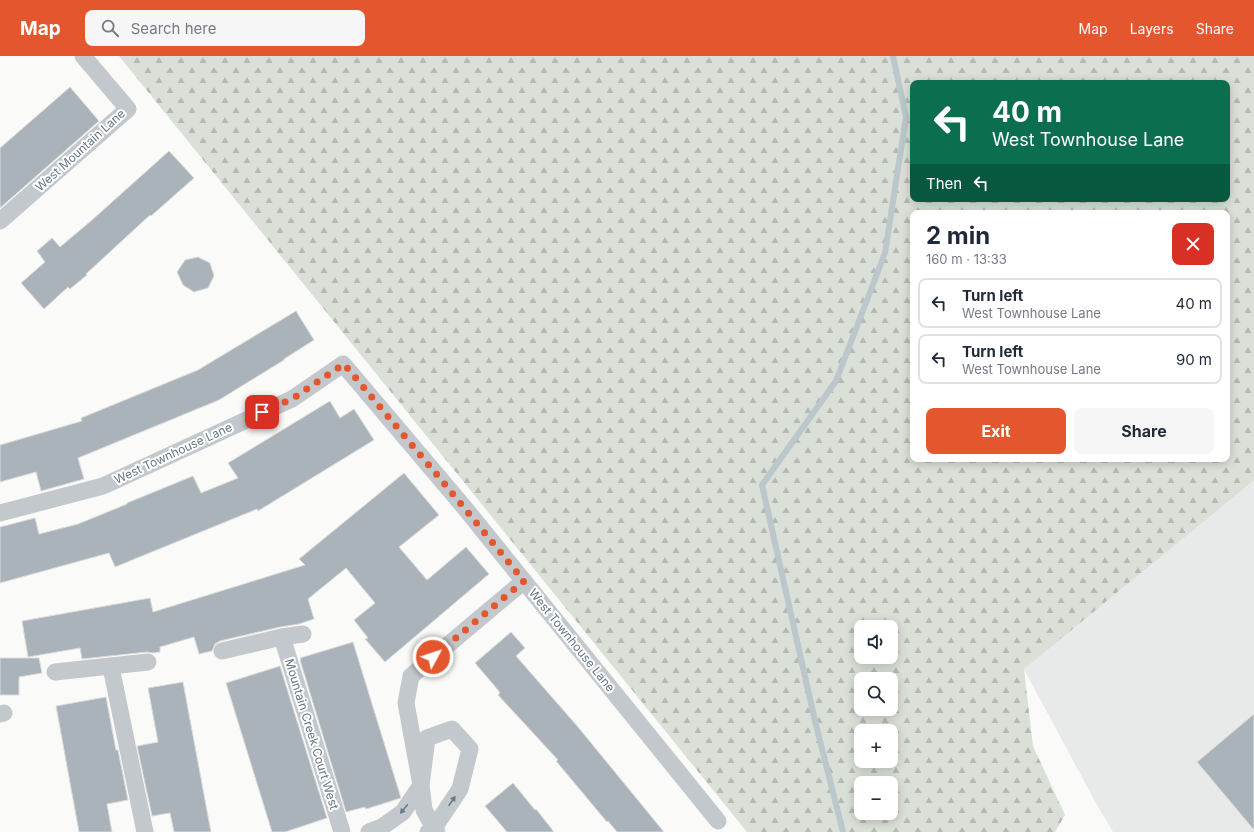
<!DOCTYPE html>
<html lang="en">
<head>
<meta charset="utf-8">
<style>
	:root { --surface:#fff; --page:#f6f6f7; --text:#1f2937; --muted:#747a83; --line:#e0e1e3; --accent:#e4572e }
	body { margin:0; font-family:Inter,sans-serif; background:var(--page); color:var(--text); height:100vh; display:flex; flex-direction:column; font-size:15px; white-space:nowrap }
	* { box-sizing:border-box; margin:0 }
	p { font-size:13px; color:var(--muted) }
	.icon { flex:none; width:22px; height:22px; fill:none; stroke:currentColor; stroke-width:2; stroke-linecap:round; stroke-linejoin:round }
	.map { position:relative; flex:1; overflow:hidden }
	.details { position:absolute; left:910px; top:154px; width:320px; height:252px; display:flex; flex-direction:column; background:var(--surface); border-radius:8px; box-shadow:0 2px 10px #0003 }
	.details>* { flex:none }
	.guide { position:absolute; left:910px; top:24px; width:320px; height:122px; border-radius:8px; box-shadow:0 2px 10px #0003; background:#0b6e4f; color:#fff; overflow:hidden }
	.buttons { position:absolute; left:854px; top:564px; display:grid; gap:8px }
	.buttons a { display:grid; place-items:center; width:44px; height:44px; border-radius:8px; background:var(--surface); box-shadow:0 2px 10px #0003; font-size:20px }
	.pin { position:absolute; display:grid; place-items:center; width:34px; height:34px; color:#fff; margin:-17px; border-radius:8px; box-shadow:0 2px 6px #0006 }
	.me { position:absolute; width:44px; margin:-22px; rotate:50deg; stroke-linejoin:round; filter:drop-shadow(0 0 3px #0008) }
	.turn { display:flex; align-items:center; gap:14px; height:84px; padding:0 16px; font-size:18px }
	.turn .icon { width:52px; height:52px; stroke-width:2.5 }
	.turn b { display:block; font-size:28px; line-height:34px }
	.then { display:flex; align-items:center; height:38px; padding:0 16px; background:#0003; gap:8px; font-size:15px }
	.round { display:grid; place-items:center; flex:none; width:42px; height:42px; border-radius:8px; background:var(--page) }
	.overview { display:flex; align-items:center; justify-content:space-between; height:68px; padding:0 16px }
	h1 { font-size:24px; font-weight:700; line-height:30px }
	.button { display:flex; gap:8px; margin-top:auto; padding:8px 16px }
	.button a { flex:1; height:46px; border-radius:8px; background:var(--accent); color:#fff; font-size:16px; font-weight:700; line-height:46px; text-align:center }
	.button a+a { background:var(--page); color:var(--text) }
	ul { padding:0; list-style:none }
	li { display:flex; align-items:center; gap:12px; height:50px; margin:0 8px 6px; padding:0 8px; border:2px solid var(--line); border-radius:8px }
	li div { flex:1 }
	li b { display:block; font-size:15px }
	li em { font-style:normal }
	header { display:flex; align-items:center; gap:24px; box-sizing:border-box; height:56px; padding:0 20px; background:var(--accent); color:#fff }
	header strong { font-size:19px }
	nav { display:flex; gap:22px; margin-inline-start:auto; font-size:14px }
	.search { width:280px; height:36px; background:var(--page); display:flex; align-items:center; gap:10px; box-sizing:border-box; padding:0 14px; border-radius:8px; color:var(--muted); font-size:15px }
	.map>svg:first-child { display:block }
	.built { fill:#e8e9e9 }
	.forest { fill:url(#forest-firs); fill-rule:evenodd }
	.lines { fill:none; stroke-linecap:round; stroke-linejoin:round }
	.stream { stroke:#bbc7cb; stroke-width:6 }
	.building { fill:#aab3b9; stroke:#dcdcda }
	.minor { stroke:#c3c8cc; stroke-width:17 }
	.oneway { fill:#6a7a87 }
	.route { stroke:#e4572e; stroke-width:7; stroke-dasharray:0 12.6 }
	.labels { text-anchor:middle; dominant-baseline:central; stroke-width:4; stroke-linejoin:round; paint-order:stroke }
	.street-label { font-size:12px; fill:#657683; stroke:#fff }
</style>
</head>
<body>
<header>
<strong>Map</strong>
<div class="search"><svg class="icon" aria-label="search" viewBox="0 0 24 24"><circle cx="10" cy="10" r="6"/><path d="M15 15l6 6"/></svg>Search here</div>
<nav><a>Map</a><a>Layers</a><a>Share</a></nav>
</header>
<div class="map">
<svg width="1254" height="776" viewBox="0 0 1254 776">
	<defs>
		<pattern id="forest-firs" width="22" height="20" patternUnits="userSpaceOnUse"><rect width="22" height="20" fill="#dadfd7"/><path d="M5 1l3.5 6h-7zM16 11l3.5 6h-7z" fill="#b4b9b4"/></pattern>
	</defs>
	<rect width="100%" height="100%" fill="#fafaf8"/>
	<path class="built" d="M 1254,415 L 1254,776 L 1113,776 L 1097,749 L 1020,606 Z"/>
	<path class="forest" d="M 119,0 L 1254,0 L 1254,424 L 1024,613 L 1033,690 L 1065,759 L 1055,776 L 747,776 ZM 913,27 L 1227,27 L 1227,143 L 913,143 ZM 913,157 L 1227,157 L 1227,403 L 913,403 ZM 861,571 L 891,571 L 891,601 L 861,601 ZM 861,623 L 891,623 L 891,653 L 861,653 ZM 861,675 L 891,675 L 891,705 L 861,705 ZM 861,727 L 891,727 L 891,757 L 861,757 Z"/>
	<g class="lines">
		<path class="stream" d="M 843,776 L 815,665 L 762,429 L 836,325 L 885,197 L 906,61 L 893,0"/>
	</g>
	<g class="building">
		<path d="M 70,31 L 99,65 L 0,152 L 0,92 Z"/>
		<path d="M 169,95 L 194,122 L 151,160 L 150,159 L 86,218 L 87,219 L 70,233 L 68,231 L 44,253 L 21,227 L 45,206 L 37,195 L 52,182 L 60,191 L 92,164 Z"/>
		<path d="M 198,201 L 210,207 L 214,220 L 208,232 L 194,236 L 183,229 L 177,216 L 185,204 Z"/>
		<path d="M 296,255 L 314,284 L 284,303 L 284,304 L 219,344 L 78,402 L 84,423 L 41,435 L 36,416 L 0,426 L 0,389 L 82,365 L 81,362 L 198,314 Z"/>
		<path d="M 330,345 L 340,362 L 354,353 L 374,384 L 258,455 L 257,453 L 115,511 L 109,497 L 0,527 L 0,471 L 35,462 L 39,478 L 78,468 L 127,448 L 127,447 L 193,420 L 201,437 L 238,422 L 228,407 Z"/>
		<path d="M 404,417 L 439,459 L 399,491 L 427,524 L 466,491 L 489,518 L 385,606 L 365,583 L 368,582 L 354,564 L 375,547 L 346,512 L 308,543 L 314,563 L 299,568 L 280,571 L 220,585 L 215,588 L 212,595 L 199,598 L 194,581 L 160,591 L 160,596 L 152,597 L 147,596 L 82,603 L 80,592 L 28,601 L 22,565 L 150,542 L 153,556 L 305,509 L 299,503 Z"/>
		<path d="M 511,576 L 525,592 L 516,600 L 578,671 L 664,776 L 617,776 L 608,765 L 607,766 L 556,705 L 558,704 L 498,639 L 500,637 L 498,634 L 475,607 Z"/>
		<path d="M 353,586 L 401,742 L 366,753 L 365,751 L 346,756 L 300,604 L 301,604 L 300,602 Z"/>
		<path d="M 0,602 L 39,602 L 42,617 L 19,621 L 19,639 L 0,639 Z"/>
		<path d="M 280,610 L 327,762 L 285,776 L 272,776 L 226,627 Z"/>
		<path d="M 183,626 L 211,776 L 174,776 L 170,757 L 152,760 L 137,690 L 158,686 L 148,632 Z"/>
		<path d="M 106,641 L 116,694 L 118,694 L 128,744 L 107,748 L 112,776 L 79,776 L 56,650 Z"/>
		<path d="M 1254,658 L 1254,774 L 1197,706 Z"/>
		<path d="M 513,727 L 535,754 L 536,753 L 554,776 L 507,776 L 485,750 Z"/>
	</g>
	<g class="lines">
		<g class="minor">
			<path d="M 0,165 L 128,53 L 83,0"/>
			<path d="M 0,457 L 103,430 L 292,343 L 343,308 L 464,451 L 718,765"/>
			<path d="M 282,581 L 342,776"/>
			<path d="M 222,595 L 282,581 L 303,578"/>
			<path d="M 111,611 L 145,776"/>
			<path d="M 55,616 L 148,606"/>
			<path d="M 0,658 L 4,657"/>
			<path d="M 369,776 L 382,771 L 403,756 L 421,729 L 427,682 L 452,673 L 470,693 L 460,733 L 434,772 L 428,776"/>
			<path d="M 437,776 L 434,772 L 424,754 L 421,729 L 406,647 L 411,620 L 524,525"/>
		</g>
	</g>
	<defs><path id="oneway-solid" d="M-6-.8H1V-3.2L6.5 0L1 3.2V.8H-6Z"/></defs>
	<g class="oneway">
		<use href="#oneway-solid" transform="translate(452 745) rotate(-55)"/>
		<use href="#oneway-solid" transform="translate(404 753) rotate(129)"/>
	</g>
	<g class="lines">
		<path class="route" d="M 262,356 L 292,343 L 344,308 L 443,426 L 524,525 L 433,601"/>
	</g>
	<g class="labels">
		<g class="street-label">
			<text transform="translate(80 94) rotate(-42)">West Mountain Lane</text>
			<text transform="translate(173 397) rotate(-25)">West Townhouse Lane</text>
			<text transform="translate(572 584) rotate(51)">West Townhouse Lane</text>
			<text transform="translate(312 678) rotate(73)">Mountain Creek Court West</text>
		</g>
	</g>
</svg>
<div class="buttons">
<a><svg class="icon" aria-label="sound" viewBox="0 0 24 24"><path d="M4 9h4l5-4v14l-5-4H4zM17 9q2 3 0 6"/></svg></a>
<a><svg class="icon" aria-label="search" viewBox="0 0 24 24"><circle cx="10" cy="10" r="6"/><path d="M15 15l6 6"/></svg></a>
<a>+</a>
<a>−</a>
</div>
<div class="pin" style="left:262px;top:356px;background:#d93025"><svg class="icon" aria-label="arrive" viewBox="0 0 24 24"><path d="M6 21V4h12l-3 4 3 4H6"/></svg></div>
<svg class="me" style="left:433px;top:601px" viewBox="-20 -20 40 40"><circle r="17" fill="#e4572e" stroke="#fff" stroke-width="3"/><path d="M0-11L8 9 0 5-8 9z" fill="#fff"/></svg>
<div class="guide">
<div class="turn"><svg class="icon" aria-label="left" viewBox="0 0 24 24"><path d="M17 20v-9H6M10 6l-5 5 5 5"/></svg><div><b>40 m</b>West Townhouse Lane</div></div>
<div class="then">Then<svg class="icon" aria-label="left" viewBox="0 0 24 24"><path d="M17 20v-9H6M10 6l-5 5 5 5"/></svg></div>
</div>
<section class="details">
<div class="overview"><div><h1>2 min</h1><p>160 m · 13:33</p></div><a class="round" style="background:#d93025;color:#fff"><svg class="icon" aria-label="close" viewBox="0 0 24 24"><path d="M6 6l12 12M18 6L6 18"/></svg></a></div>
<ul>
<li><svg class="icon" aria-label="left" viewBox="0 0 24 24"><path d="M17 20v-9H6M10 6l-5 5 5 5"/></svg><div><b>Turn left</b><p>West Townhouse Lane</p></div><em>40 m</em></li>
<li><svg class="icon" aria-label="left" viewBox="0 0 24 24"><path d="M17 20v-9H6M10 6l-5 5 5 5"/></svg><div><b>Turn left</b><p>West Townhouse Lane</p></div><em>90 m</em></li>
</ul>
<div class="button"><a>Exit</a><a>Share</a></div>
</section>
</div>
</body>
</html>
